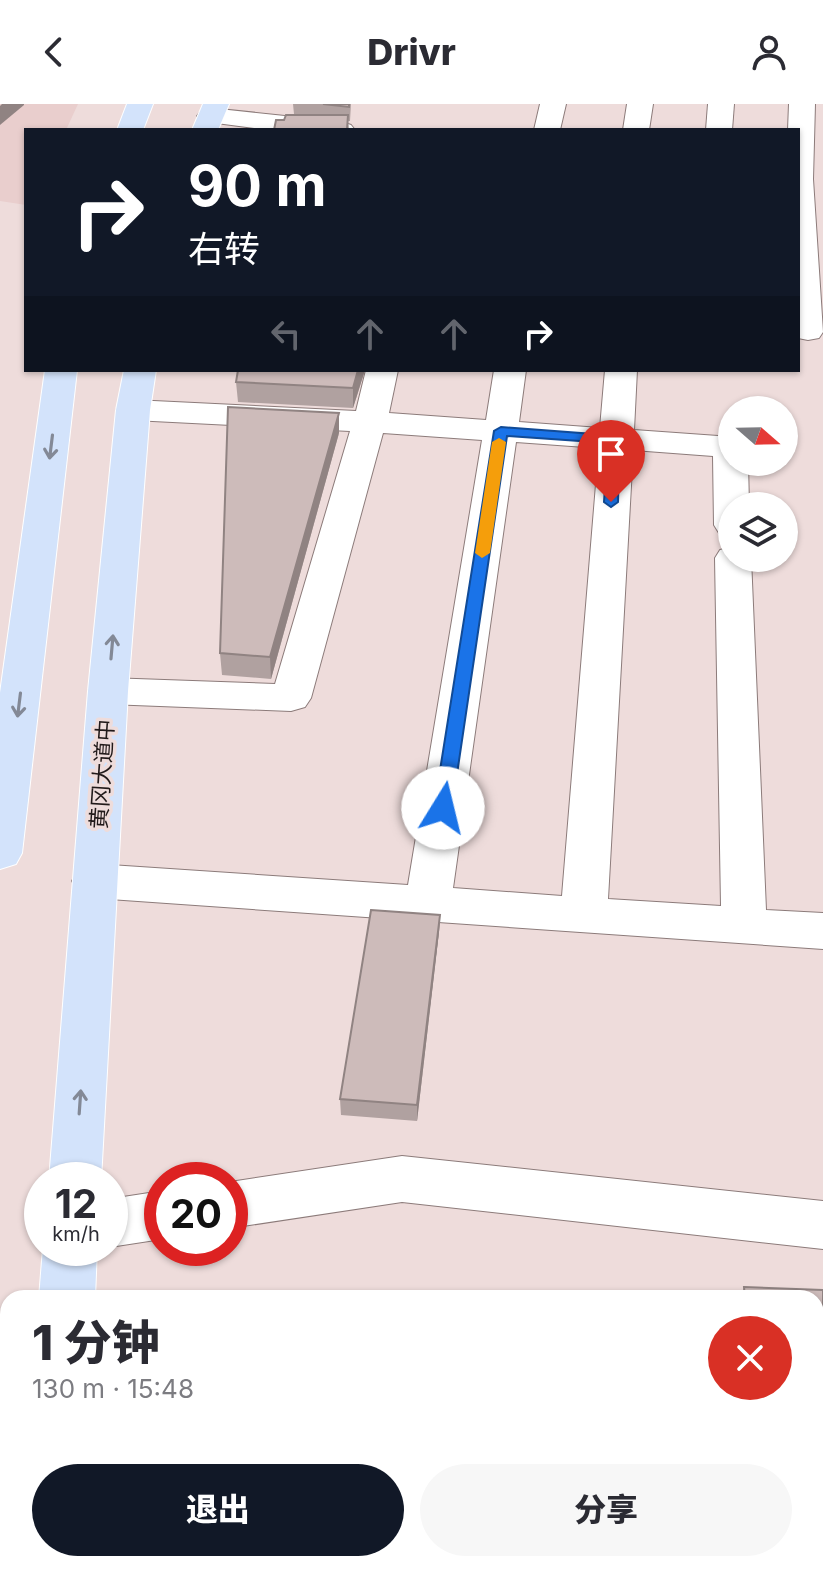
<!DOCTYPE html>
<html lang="zh">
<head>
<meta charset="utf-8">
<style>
	:root { --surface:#fff; --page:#f7f7f7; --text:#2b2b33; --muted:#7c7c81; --accent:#111827 }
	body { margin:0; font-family:Inter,"Noto Sans SC",sans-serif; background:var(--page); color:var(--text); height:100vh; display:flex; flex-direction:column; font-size:30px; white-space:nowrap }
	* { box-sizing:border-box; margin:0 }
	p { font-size:26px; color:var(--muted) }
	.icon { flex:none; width:44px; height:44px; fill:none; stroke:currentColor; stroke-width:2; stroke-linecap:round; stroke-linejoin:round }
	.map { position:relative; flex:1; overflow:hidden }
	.sheet { position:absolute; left:0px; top:1186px; width:824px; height:282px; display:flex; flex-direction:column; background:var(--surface); border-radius:24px 24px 0 0; box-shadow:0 2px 6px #0004 }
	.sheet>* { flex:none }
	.guide { position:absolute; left:24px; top:24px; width:776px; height:244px; border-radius:0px; box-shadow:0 2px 6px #0004; background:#111827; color:#fff; overflow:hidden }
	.needle { width:52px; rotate:110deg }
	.tools { position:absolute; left:718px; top:292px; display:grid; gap:16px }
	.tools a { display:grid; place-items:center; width:80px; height:80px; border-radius:50%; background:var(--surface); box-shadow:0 2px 6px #0004; font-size:40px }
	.speed { position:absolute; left:24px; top:1058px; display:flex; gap:16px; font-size:40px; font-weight:700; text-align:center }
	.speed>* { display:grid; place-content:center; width:104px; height:104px; border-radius:50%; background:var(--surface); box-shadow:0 2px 6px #0004; line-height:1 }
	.speed small { font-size:20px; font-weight:400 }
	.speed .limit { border:12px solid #d22; background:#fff; color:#111 }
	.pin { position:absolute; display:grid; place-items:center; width:68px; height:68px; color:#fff; margin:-82px -34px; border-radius:50% 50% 50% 0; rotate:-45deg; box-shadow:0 0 8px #0007 }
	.pin .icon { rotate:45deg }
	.me { position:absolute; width:88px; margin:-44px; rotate:9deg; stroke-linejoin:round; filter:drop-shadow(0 0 6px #0008) }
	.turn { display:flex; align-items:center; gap:28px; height:168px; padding:0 32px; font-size:36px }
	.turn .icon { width:104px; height:104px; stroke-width:2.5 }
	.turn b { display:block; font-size:56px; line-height:68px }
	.lanes { display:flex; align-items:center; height:76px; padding:0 32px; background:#0003; justify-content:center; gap:40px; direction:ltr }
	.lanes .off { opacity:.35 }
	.round { display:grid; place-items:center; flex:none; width:84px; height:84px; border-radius:42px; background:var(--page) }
	.summary { display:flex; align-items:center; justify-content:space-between; height:136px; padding:0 32px }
	h1 { font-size:48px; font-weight:800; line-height:60px }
	.button { display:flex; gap:16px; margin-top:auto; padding:16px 32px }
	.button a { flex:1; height:92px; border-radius:48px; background:var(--accent); color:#fff; font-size:32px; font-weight:800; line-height:92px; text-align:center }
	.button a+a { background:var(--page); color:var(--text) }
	header { display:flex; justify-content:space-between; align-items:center; height:104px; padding:0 32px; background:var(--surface); font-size:36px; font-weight:800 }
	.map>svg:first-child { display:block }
	.built { fill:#e9cecd }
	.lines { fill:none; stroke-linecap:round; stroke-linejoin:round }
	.minor-casing { stroke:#8c7b7a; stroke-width:2 }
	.major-casing { stroke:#fff; stroke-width:2 }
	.minor { fill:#fff; fill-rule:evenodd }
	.major { fill:#d3e3fb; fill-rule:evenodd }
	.wall { fill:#b0a1a0 }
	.shaded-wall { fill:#908382 }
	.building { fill:#cdbbba; stroke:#908382; stroke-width:2 }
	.oneway { stroke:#838996 }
	.route { fill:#1a73e8; stroke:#114b97; stroke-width:2 }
	.slow { fill:#f59e0b }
	.labels { text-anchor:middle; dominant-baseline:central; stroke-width:7; stroke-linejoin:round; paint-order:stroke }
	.street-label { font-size:22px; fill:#211a1a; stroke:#eedcdb }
</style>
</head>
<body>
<header><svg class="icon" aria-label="back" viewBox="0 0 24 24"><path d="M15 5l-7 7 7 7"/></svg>Drivr<svg class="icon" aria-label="person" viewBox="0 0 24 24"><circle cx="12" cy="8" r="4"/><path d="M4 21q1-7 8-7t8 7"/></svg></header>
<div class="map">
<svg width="823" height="1467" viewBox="0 0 823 1467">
	<rect width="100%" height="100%" fill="#eedcdb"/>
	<path class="built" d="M 0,0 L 78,0 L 66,26 L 26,26 L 26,101 L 0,97 Z"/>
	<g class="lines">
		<defs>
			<g id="minor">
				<path d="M 540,0 L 566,0 L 560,26 L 534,26 Z"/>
				<path d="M 627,0 L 653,0 L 649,26 L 623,26 Z"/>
				<path d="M 708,0 L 734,0 L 732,26 L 706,26 Z"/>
				<path d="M 789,0 L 815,0 L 813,75 L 823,228 L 819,234 L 808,236 L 798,234 L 798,26 L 788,26 Z"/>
				<path d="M 210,4 L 342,18 L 351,21 L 355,26 L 270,26 L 201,17 L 197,12 L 201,7 Z"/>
				<path d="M 366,266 L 398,266 L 389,309 L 486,316 L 494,266 L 526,266 L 519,318 L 600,324 L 605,266 L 637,266 L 634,326 L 732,333 L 732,358 L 748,358 L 749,402 L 732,402 L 732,432 L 719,429 L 714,421 L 713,352 L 633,346 L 608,795 L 721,802 L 715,454 L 720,446 L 732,443 L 732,454 L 751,454 L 766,806 L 823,809 L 823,845 L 95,794 L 79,789 L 72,777 L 79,765 L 95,760 L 408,781 L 482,336 L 383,329 L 311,594 L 305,603 L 291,607 L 108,600 L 94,596 L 88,587 L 94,578 L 108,574 L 275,580 L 350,327 L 133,316 L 121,313 L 116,306 L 121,299 L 133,296 L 356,307 ZM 516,338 L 599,344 L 562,792 L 453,784 Z"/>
				<path d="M 402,1052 L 823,1097 L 823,1145 L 402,1098 L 230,1124 L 230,1078 Z"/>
				<path d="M 162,1087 L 162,1135 L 110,1143 L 110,1095 Z"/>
			</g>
			<g id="major">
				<path d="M 127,0 L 153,0 L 143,26 L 117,26 Z"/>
				<path d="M 203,0 L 229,0 L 218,26 L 192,26 Z"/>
				<path d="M 45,266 L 77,266 L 22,749 L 16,760 L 0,765 L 0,589 Z"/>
				<path d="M 124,266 L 156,266 L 150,306 L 128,587 L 101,1076 L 49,1076 L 88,587 L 116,306 Z"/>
				<path d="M 43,1144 L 97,1144 L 95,1194 L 39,1194 Z"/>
				<rect x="18" y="1460" width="62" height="7"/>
			</g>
		</defs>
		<use href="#minor" class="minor-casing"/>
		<use href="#major" class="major-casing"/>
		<use href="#minor" class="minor"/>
		<use href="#major" class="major"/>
	</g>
	<g class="wall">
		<path d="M 293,0 L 351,0 L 350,17 L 348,17 L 349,26 L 274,26 L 284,16 L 303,11 L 294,10 Z"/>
		<path d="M 365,266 L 353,304 L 238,298 L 236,278 Z"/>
		<path d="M 339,329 L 271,575 L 222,571 L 220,549 Z"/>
		<path d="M 440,811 L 439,828 L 417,1017 L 341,1011 L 340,995 Z"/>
		<path d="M 744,1183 L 823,1186 L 823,1467 L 763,1467 L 762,1460 L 816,1460 L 816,1194 L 741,1194 Z"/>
	</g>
	<g class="shaded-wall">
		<path d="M 2,0 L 24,0 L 24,1 L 0,21 L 0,2 Z"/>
		<path d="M 358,266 L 365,266 L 353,304 L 353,284 Z"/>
		<path d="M 339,309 L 339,329 L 271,575 L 270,553 Z"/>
		<path d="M 440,811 L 439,828 L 417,1017 L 417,1001 Z"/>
	</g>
	<g class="building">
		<path d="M 323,0 L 349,0 L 349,3 Z"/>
		<path d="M 286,11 L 348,11 L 347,26 L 274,26 L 276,16 L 284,16 Z"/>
		<path d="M 238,266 L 358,266 L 353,284 L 236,278 Z"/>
		<path d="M 228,303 L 339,309 L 270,553 L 220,549 Z"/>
		<path d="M 371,806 L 440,811 L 417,1001 L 340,995 Z"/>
		<path d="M 744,1183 L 823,1186 L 823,1467 L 774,1467 L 773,1460 L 816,1460 L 816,1194 L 745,1194 Z"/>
	</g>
	<defs><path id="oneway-shaft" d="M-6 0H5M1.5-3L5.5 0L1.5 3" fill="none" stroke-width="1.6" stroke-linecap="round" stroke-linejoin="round" transform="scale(2)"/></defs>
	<g class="oneway">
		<use href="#oneway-shaft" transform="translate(51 343) rotate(97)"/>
		<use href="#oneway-shaft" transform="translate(112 543) rotate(-85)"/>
		<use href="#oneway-shaft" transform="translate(19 601) rotate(97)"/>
		<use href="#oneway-shaft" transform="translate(80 998) rotate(-86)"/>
	</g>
	<path class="route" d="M 501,323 L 620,332 L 618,398 L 611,403 L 604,398 L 608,339 L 507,332 L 452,704 L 443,711 L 434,704 L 494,327 Z"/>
	<path class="slow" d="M 499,334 L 506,338 L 490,449 L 482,454 L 475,449 L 492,338 Z"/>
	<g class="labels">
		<g class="street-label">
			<text transform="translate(102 670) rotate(-86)">黄冈大道中</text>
		</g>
	</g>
</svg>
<div class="tools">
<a><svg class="needle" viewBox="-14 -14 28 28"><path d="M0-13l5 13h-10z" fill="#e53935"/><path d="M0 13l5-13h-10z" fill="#7c7c81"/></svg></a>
<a><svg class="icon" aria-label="layers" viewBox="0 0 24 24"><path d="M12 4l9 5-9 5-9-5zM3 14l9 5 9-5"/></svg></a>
</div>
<div class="speed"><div>12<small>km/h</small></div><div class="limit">20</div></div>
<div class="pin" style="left:611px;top:398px;background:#d93025"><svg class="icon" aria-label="arrive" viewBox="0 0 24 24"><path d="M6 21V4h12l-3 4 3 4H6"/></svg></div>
<svg class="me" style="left:443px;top:704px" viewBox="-20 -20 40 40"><circle r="19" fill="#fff"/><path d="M0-13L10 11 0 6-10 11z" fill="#1a73e8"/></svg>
<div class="guide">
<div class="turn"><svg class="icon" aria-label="right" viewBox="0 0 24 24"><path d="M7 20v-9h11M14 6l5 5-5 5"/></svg><div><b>90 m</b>右转</div></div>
<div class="lanes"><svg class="icon off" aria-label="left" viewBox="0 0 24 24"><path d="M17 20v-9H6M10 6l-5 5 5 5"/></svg><svg class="icon off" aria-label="ahead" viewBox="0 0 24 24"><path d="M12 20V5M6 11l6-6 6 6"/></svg><svg class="icon off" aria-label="ahead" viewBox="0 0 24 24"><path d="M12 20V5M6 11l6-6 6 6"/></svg><svg class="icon" aria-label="right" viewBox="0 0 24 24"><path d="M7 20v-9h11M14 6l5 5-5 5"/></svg></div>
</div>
<section class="sheet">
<div class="summary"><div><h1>1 分钟</h1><p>130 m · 15:48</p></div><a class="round" style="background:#d93025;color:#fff"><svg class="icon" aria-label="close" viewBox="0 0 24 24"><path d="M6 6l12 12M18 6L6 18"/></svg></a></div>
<div class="button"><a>退出</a><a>分享</a></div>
</section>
</div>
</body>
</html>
